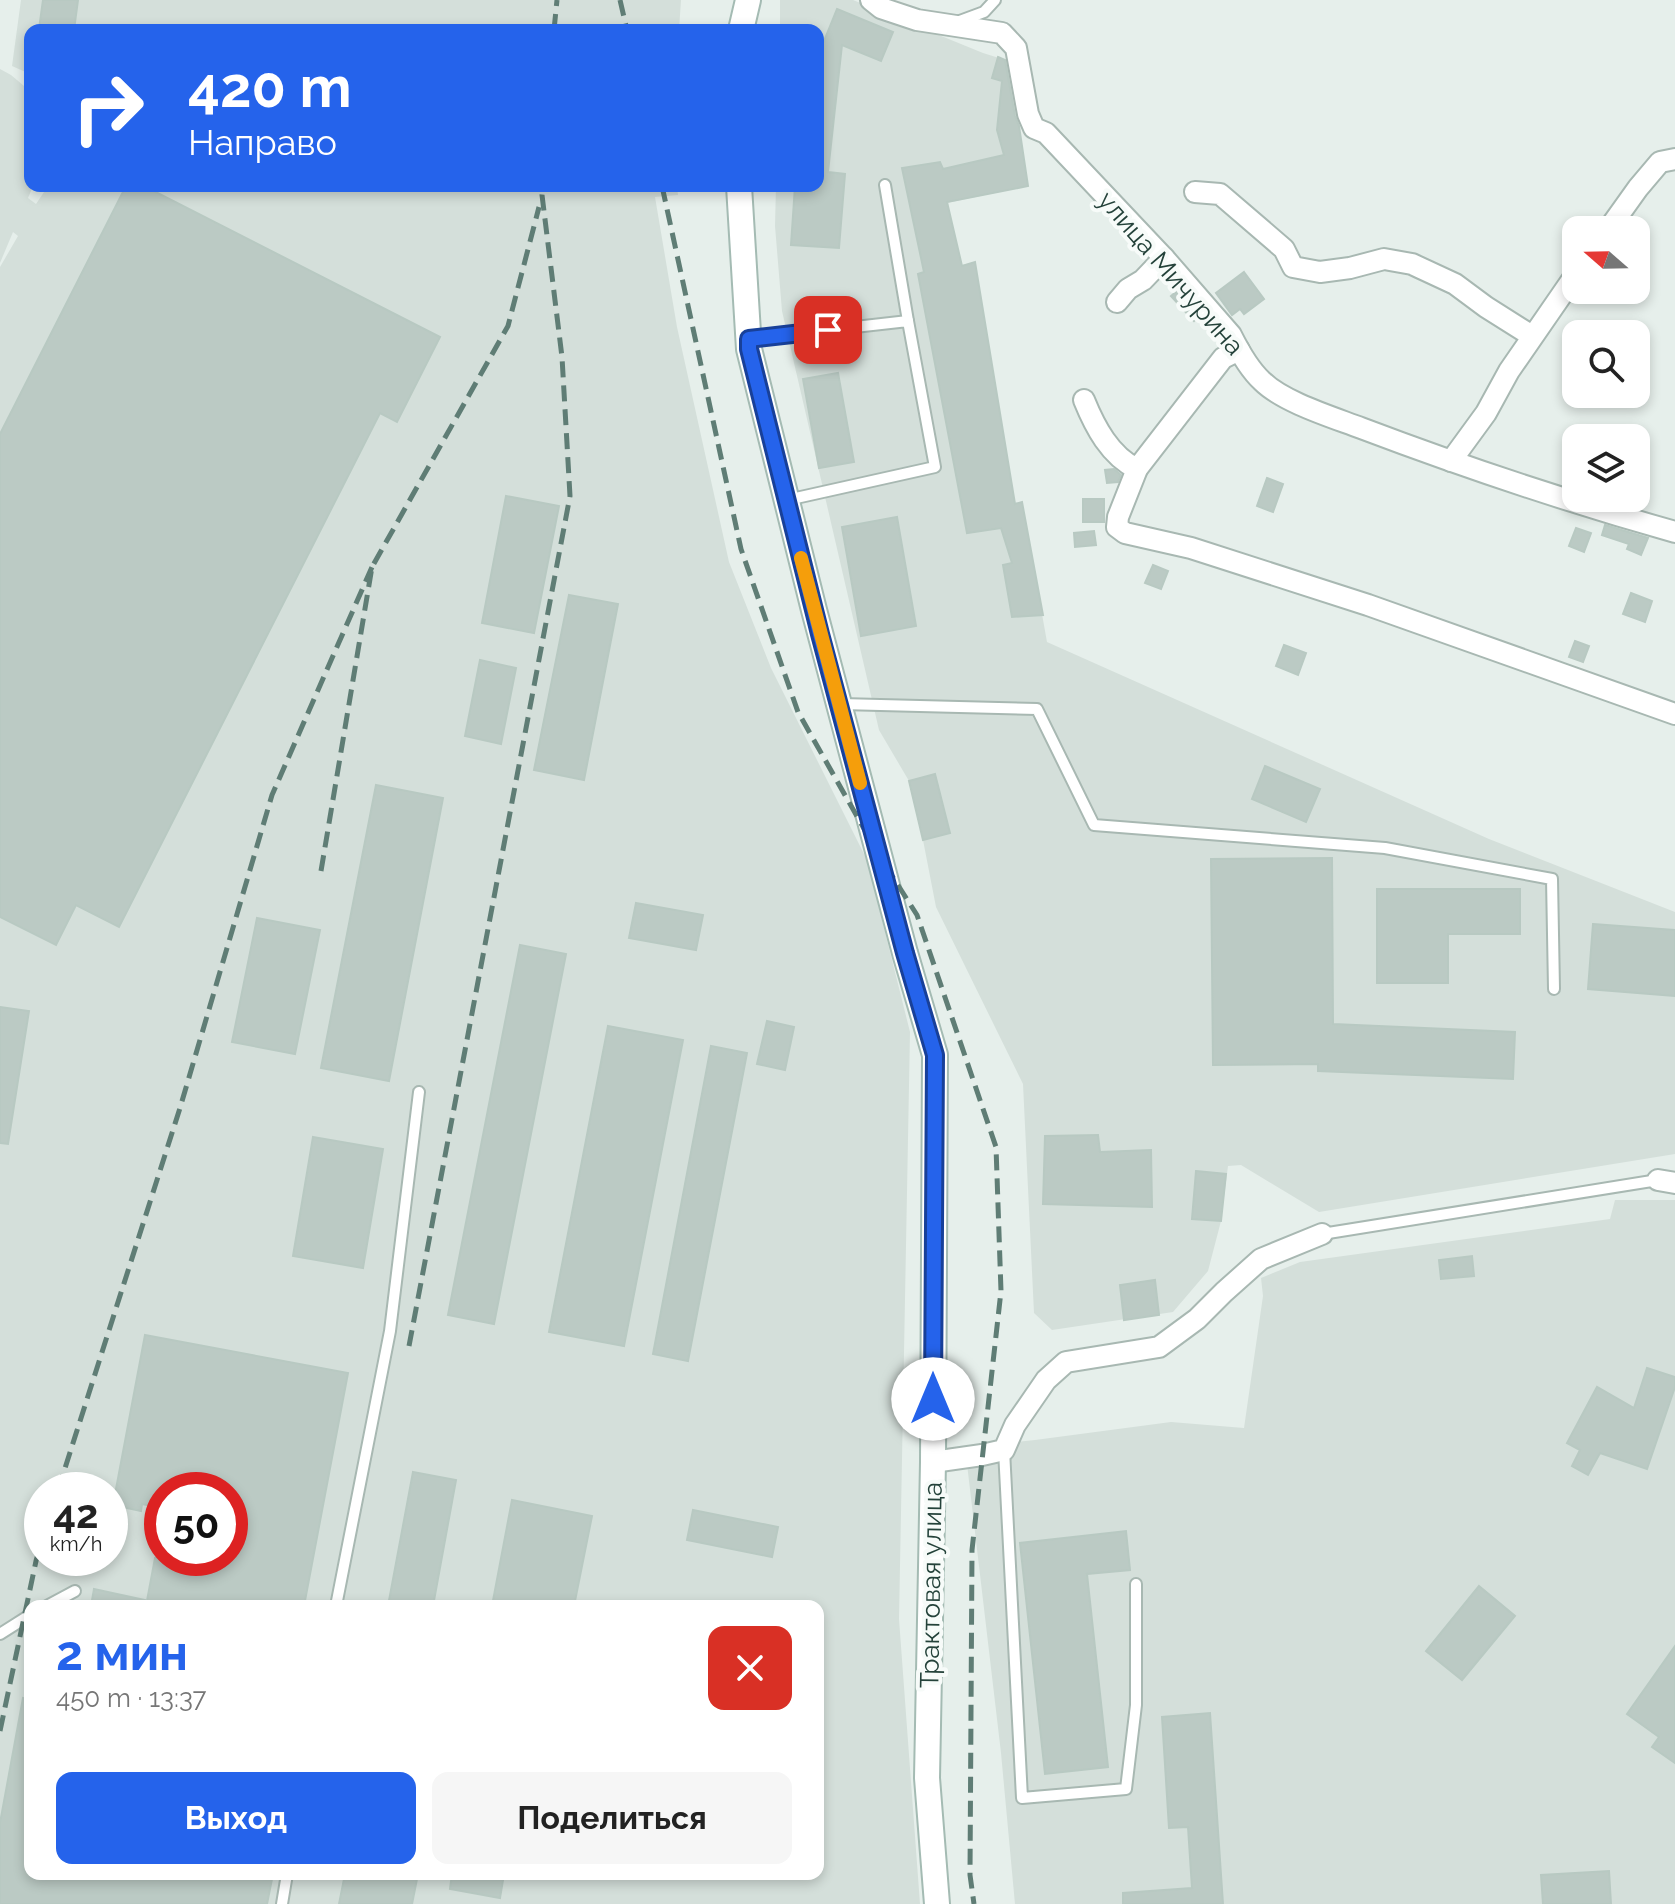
<!DOCTYPE html>
<html lang="ru">
<head>
<meta charset="utf-8">
<style>
	:root { --surface:#fff; --page:#f6f6f6; --text:#222; --muted:#767676; --accent:#2563eb }
	body { margin:0; font-family:Raleway,sans-serif; background:var(--page); color:var(--text); height:100vh; display:flex; flex-direction:column; font-size:30px; white-space:nowrap }
	* { box-sizing:border-box; margin:0 }
	p { font-size:26px; color:var(--muted) }
	.icon { flex:none; width:44px; height:44px; fill:none; stroke:currentColor; stroke-width:2; stroke-linecap:round; stroke-linejoin:round }
	.map { position:relative; flex:1; overflow:hidden }
	.details { position:absolute; left:24px; top:1600px; width:800px; height:280px; display:flex; flex-direction:column; background:var(--surface); border-radius:16px; box-shadow:0 4px 12px #0003 }
	.details>* { flex:none }
	.guide { position:absolute; left:24px; top:24px; width:800px; height:168px; border-radius:16px; box-shadow:0 4px 12px #0003; background:#2563eb; color:#fff; overflow:hidden }
	.needle { width:52px; rotate:290deg }
	.controls { position:absolute; left:1562px; top:216px; display:grid; gap:16px }
	.controls a { display:grid; place-items:center; width:88px; height:88px; border-radius:16px; background:var(--surface); box-shadow:0 4px 12px #0003; font-size:40px }
	.speed { position:absolute; left:24px; top:1472px; display:flex; gap:16px; font-size:40px; font-weight:700; text-align:center }
	.speed>* { display:grid; place-content:center; width:104px; height:104px; border-radius:50%; background:var(--surface); box-shadow:0 4px 12px #0003; line-height:1 }
	.speed small { font-size:20px; font-weight:400 }
	.speed .limit { border:12px solid #d22; background:#fff; color:#111 }
	.pin { position:absolute; display:grid; place-items:center; width:68px; height:68px; color:#fff; margin:-34px; border-radius:16px; box-shadow:0 4px 12px #0006 }
	.me { position:absolute; width:88px; margin:-44px; rotate:0deg; stroke-linejoin:round; filter:drop-shadow(0 0 6px #0008) }
	.turn { display:flex; align-items:center; gap:28px; height:168px; padding:0 32px; font-size:36px }
	.turn .icon { width:104px; height:104px; stroke-width:2.5 }
	.turn b { display:block; font-size:56px; line-height:68px }
	.round { display:grid; place-items:center; flex:none; width:84px; height:84px; border-radius:16px; background:var(--page) }
	.summary { display:flex; align-items:center; justify-content:space-between; height:136px; padding:0 32px }
	h1 { font-size:48px; font-weight:700; line-height:60px; color:var(--accent) }
	.button { display:flex; gap:16px; margin-top:auto; padding:16px 32px }
	.button a { flex:1; height:92px; border-radius:16px; background:var(--accent); color:#fff; font-size:32px; font-weight:700; line-height:92px; text-align:center }
	.button a+a { background:var(--page); color:var(--text) }
	.map>svg:first-child { display:block }
	.built { fill:#d4dfda; fill-rule:evenodd }
	.building { fill:#bbcac4; stroke:#b8c9c2; stroke-width:2 }
	.lines { fill:none; stroke-linecap:round; stroke-linejoin:round }
	.service-casing { stroke:#a8b8b2; stroke-width:14 }
	.minor-casing { stroke:#a8b8b2; stroke-width:24 }
	.secondary-casing { stroke:#a4bbb3; stroke-width:28 }
	.service { stroke:#fff; stroke-width:10 }
	.minor { stroke:#fff; stroke-width:20 }
	.secondary { stroke:#fff; stroke-width:24 }
	.rail { stroke:#5f7d75; stroke-width:5; stroke-dasharray:16 8; stroke-linecap:butt }
	.route-casing { stroke:#184099; stroke-width:20 }
	.route { stroke:#2563eb; stroke-width:14 }
	.slow { stroke:#f59e0b; stroke-width:14 }
	.labels { text-anchor:middle; dominant-baseline:central; stroke-width:8; stroke-linejoin:round; paint-order:stroke }
	.street-label { font-size:26px; fill:#24423a; stroke:#f7fbf9 }
</style>
</head>
<body>
<div class="map">
<svg width="1675" height="1904" viewBox="0 0 1675 1904">
	<rect width="100%" height="100%" fill="#e6efeb"/>
	<g class="built">
		<path d="M 21,0 L 681,0 L 679,30 L 30,30 L 30,74 L 12,66 Z"/>
		<path d="M 780,0 L 853,0 L 983,53 L 1015,63 L 1021,84 L 1019,132 L 1028,186 L 947,203 L 962,265 L 975,262 L 1015,503 L 1022,502 L 1047,642 L 1489,839 L 1675,912 L 1675,1154 L 1319,1212 L 1241,1165 L 1228,1166 L 1221,1221 L 1208,1271 L 1173,1312 L 1052,1330 L 1034,1313 L 1023,1084 L 936,907 L 923,840 L 909,781 L 879,730 L 782,311 L 775,226 L 776,186 L 818,186 L 818,30 L 780,30 Z"/>
		<path d="M 0,69 L 11,75 L 30,91 L 30,186 L 33,186 L 28,198 L 36,204 L 48,186 L 677,186 L 678,195 L 655,197 L 677,327 L 729,562 L 771,668 L 867,860 L 910,1032 L 899,1619 L 920,1904 L 0,1904 L 0,267 L 18,236 L 13,232 L 0,263 ZM 42,1490 L 110,1490 L 110,1558 L 42,1558 ZM 162,1490 L 230,1490 L 230,1558 L 162,1558 ZM 30,1606 L 818,1606 L 818,1874 L 30,1874 Z"/>
		<path d="M 1615,1200 L 1675,1200 L 1675,1904 L 1015,1904 L 1001,1753 L 965,1447 L 1035,1440 L 1171,1422 L 1244,1428 L 1263,1296 L 1261,1278 L 1300,1262 L 1610,1219 Z"/>
	</g>
	<g class="building">
		<path d="M 43,0 L 78,0 L 74,30 L 39,29 Z"/>
		<path d="M 837,9 L 893,32 L 881,61 L 842,45 L 828,172 L 845,174 L 839,248 L 791,245 L 795,186 L 818,186 L 818,56 Z"/>
		<path d="M 998,57 L 1005,60 L 1015,116 L 1019,126 L 1028,186 L 947,202 L 962,266 L 975,262 L 1015,504 L 1022,502 L 1043,615 L 1012,617 L 1003,565 L 1012,563 L 1001,528 L 967,533 L 918,274 L 924,272 L 902,168 L 940,162 L 943,169 L 1004,155 L 997,130 L 1002,81 L 992,78 Z"/>
		<path d="M 126,186 L 144,186 L 440,337 L 397,422 L 380,413 L 119,927 L 76,905 L 56,945 L 0,917 L 0,434 Z"/>
		<path d="M 1244,272 L 1264,299 L 1244,314 L 1240,309 L 1232,315 L 1216,293 Z"/>
		<path d="M 1176,292 L 1198,317 L 1194,321 L 1171,296 Z"/>
		<path d="M 838,373 L 854,462 L 819,468 L 803,379 Z"/>
		<path d="M 1114,469 L 1121,475 L 1118,482 L 1107,483 L 1105,470 Z"/>
		<path d="M 1267,478 L 1283,484 L 1273,512 L 1257,506 Z"/>
		<path d="M 506,496 L 559,506 L 534,633 L 482,623 Z"/>
		<rect x="1083" y="499" width="21" height="23"/>
		<path d="M 897,517 L 916,626 L 861,636 L 842,527 Z"/>
		<path d="M 1605,525 L 1648,538 L 1641,555 L 1627,549 L 1629,544 L 1602,535 Z"/>
		<path d="M 1576,528 L 1591,533 L 1584,552 L 1569,546 Z"/>
		<path d="M 1094,531 L 1096,545 L 1075,547 L 1074,533 Z"/>
		<path d="M 1153,565 L 1168,571 L 1161,589 L 1145,583 Z"/>
		<path d="M 1631,593 L 1652,601 L 1645,622 L 1623,614 Z"/>
		<path d="M 569,595 L 618,604 L 584,780 L 534,770 Z"/>
		<path d="M 1575,641 L 1589,646 L 1583,662 L 1569,657 Z"/>
		<path d="M 1284,645 L 1306,653 L 1298,675 L 1276,666 Z"/>
		<path d="M 480,660 L 516,668 L 501,744 L 465,736 Z"/>
		<path d="M 1265,766 L 1320,789 L 1306,822 L 1252,799 Z"/>
		<path d="M 935,774 L 950,833 L 923,840 L 909,781 Z"/>
		<path d="M 376,785 L 443,798 L 389,1081 L 321,1068 Z"/>
		<path d="M 1332,858 L 1333,1024 L 1515,1032 L 1513,1079 L 1318,1071 L 1318,1064 L 1213,1065 L 1211,859 Z"/>
		<path d="M 1377,889 L 1520,889 L 1520,934 L 1448,934 L 1448,983 L 1377,983 Z"/>
		<path d="M 636,903 L 703,915 L 696,950 L 629,938 Z"/>
		<path d="M 257,918 L 320,930 L 295,1054 L 232,1042 Z"/>
		<path d="M 1593,924 L 1675,930 L 1675,996 L 1588,989 Z"/>
		<path d="M 520,945 L 566,954 L 494,1324 L 448,1315 Z"/>
		<path d="M 0,1007 L 29,1011 L 8,1144 L 0,1143 Z"/>
		<path d="M 767,1021 L 794,1027 L 785,1070 L 757,1064 Z"/>
		<path d="M 608,1026 L 683,1040 L 624,1346 L 549,1332 Z"/>
		<path d="M 711,1046 L 747,1053 L 688,1361 L 653,1354 Z"/>
		<path d="M 1098,1135 L 1100,1152 L 1151,1150 L 1152,1207 L 1043,1204 L 1045,1136 Z"/>
		<path d="M 313,1137 L 383,1149 L 363,1268 L 293,1256 Z"/>
		<path d="M 1196,1171 L 1226,1174 L 1221,1221 L 1192,1219 Z"/>
		<path d="M 1472,1256 L 1474,1276 L 1441,1279 L 1439,1260 Z"/>
		<path d="M 1155,1280 L 1159,1315 L 1124,1320 L 1120,1285 Z"/>
		<path d="M 145,1335 L 348,1373 L 304,1606 L 240,1606 L 219,1602 L 218,1606 L 146,1606 L 155,1558 L 230,1558 L 230,1490 L 162,1490 L 162,1508 L 142,1504 L 141,1511 L 113,1505 Z"/>
		<path d="M 1647,1368 L 1675,1377 L 1675,1387 L 1647,1469 L 1600,1453 L 1588,1475 L 1572,1466 L 1580,1450 L 1567,1443 L 1597,1387 L 1634,1408 Z"/>
		<path d="M 413,1472 L 456,1480 L 433,1606 L 388,1606 Z"/>
		<path d="M 512,1500 L 592,1516 L 574,1606 L 492,1606 Z"/>
		<path d="M 693,1510 L 778,1527 L 772,1557 L 687,1540 Z"/>
		<path d="M 1126,1531 L 1130,1570 L 1087,1574 L 1108,1767 L 1045,1774 L 1020,1543 Z"/>
		<path d="M 1479,1586 L 1515,1616 L 1462,1680 L 1426,1651 Z"/>
		<path d="M 94,1589 L 145,1600 L 145,1606 L 91,1606 Z"/>
		<path d="M 1675,1646 L 1675,1763 L 1652,1747 L 1659,1737 L 1627,1714 Z"/>
		<path d="M 23,1698 L 30,1699 L 30,1874 L 273,1874 L 267,1904 L 0,1904 L 0,1823 Z"/>
		<path d="M 1210,1713 L 1223,1904 L 1123,1904 L 1123,1893 L 1192,1888 L 1188,1827 L 1169,1828 L 1162,1717 Z"/>
		<path d="M 1609,1871 L 1611,1904 L 1543,1904 L 1541,1875 Z"/>
		<path d="M 345,1874 L 418,1874 L 412,1904 L 339,1904 Z"/>
		<path d="M 452,1874 L 504,1874 L 500,1898 L 450,1889 Z"/>
	</g>
	<g class="lines">
		<defs>
			<g id="service">
				<path d="M 957,22 L 984,12 L 995,0"/>
				<path d="M 885,185 L 908,321"/>
				<path d="M 749,339 L 908,321 L 935,467 L 787,500"/>
				<path d="M 841,704 L 1037,709 L 1094,825 L 1385,848 L 1552,879 L 1554,989"/>
				<path d="M 1322,1234 L 1658,1180"/>
				<path d="M 1004,1450 L 1022,1798 L 1126,1789 L 1136,1705 L 1136,1584"/>
				<path d="M 47,1606 L 75,1591"/>
				<path d="M 336,1606 L 390,1331 L 419,1092"/>
				<path d="M 0,1634 L 30,1615"/>
				<path d="M 282,1904 L 287,1874"/>
			</g>
			<g id="minor">
				<path d="M 871,0 L 881,8 L 917,20 L 1002,33 L 1016,48 L 1028,114 L 1034,128 L 1046,133 L 1164,258 L 1231,335 C 1239,351 1249,369 1262,381 C 1283,402 1332,417 1361,428 C 1464,467 1569,502 1675,532"/>
				<path d="M 1195,192 L 1220,194 L 1284,249 L 1293,267 L 1320,272 L 1350,268 L 1384,259 L 1412,264 L 1455,284 L 1486,307 L 1532,336"/>
				<path d="M 1608,230 L 1638,188 L 1660,162 L 1675,159"/>
				<path d="M 1117,302 L 1128,289 L 1143,280 L 1164,258"/>
				<path d="M 1239,350 L 1223,358 L 1137,469 L 1118,517 L 1117,527 L 1125,533 L 1191,548 L 1368,605 L 1675,714"/>
				<path d="M 1084,400 C 1095,427 1110,456 1137,469"/>
				<path d="M 1451,461 L 1486,413 L 1509,371 L 1576,274"/>
				<path d="M 1658,1180 L 1675,1183"/>
				<path d="M 933,1462 L 982,1455 L 1004,1450 L 1015,1425 L 1046,1380 L 1066,1362 L 1159,1347 L 1197,1319 L 1224,1292 L 1261,1259 L 1322,1234"/>
			</g>
			<g id="secondary">
				<path d="M 741,30 L 748,0"/>
				<path d="M 739,186 L 749,349 L 814,610 L 905,953 L 935,1055 L 933,1462 L 927,1778 L 937,1904"/>
			</g>
		</defs>
		<use href="#service" class="service-casing"/>
		<use href="#minor" class="minor-casing"/>
		<use href="#secondary" class="secondary-casing"/>
		<use href="#service" class="service"/>
		<use href="#minor" class="minor"/>
		<use href="#secondary" class="secondary"/>
		<g class="rail">
			<path d="M 620,0 L 627,30"/>
			<path d="M 554,30 L 557,0"/>
			<path d="M 662,186 L 741,549 L 798,712 L 880,857 L 917,915 L 996,1147 L 1001,1291 L 972,1550 L 970,1875 L 974,1904"/>
			<path d="M 321,871 L 372,567 L 508,326 L 539,207"/>
			<path d="M 409,1346 L 570,496 L 562,357 L 542,195 L 543,186"/>
			<path d="M 58,1490 L 180,1108 L 272,795 L 372,567"/>
			<path d="M 0,1731 L 36,1561 L 42,1541"/>
		</g>
	</g>
	<g class="lines">
		<defs>
			<path id="route" d="M 828,330 L 749,339 L 749,349 L 820,634 L 905,953 L 935,1055 L 933,1399"/>
		</defs>
		<use href="#route" class="route-casing"/>
		<use href="#route" class="route"/>
		<path class="slow" d="M 801,558 L 860,783"/>
	</g>
	<g class="labels">
		<g class="street-label">
			<text transform="translate(1171 273) rotate(49)">улица Мичурина</text>
			<text transform="translate(931 1585) rotate(-89)">Трактовая улица</text>
		</g>
	</g>
</svg>
<div class="controls">
<a><svg class="needle" viewBox="-14 -14 28 28"><path d="M0-13l5 13h-10z" fill="#e53935"/><path d="M0 13l5-13h-10z" fill="#767676"/></svg></a>
<a><svg class="icon" aria-label="search" viewBox="0 0 24 24"><circle cx="10" cy="10" r="6"/><path d="M15 15l6 6"/></svg></a>
<a><svg class="icon" aria-label="layers" viewBox="0 0 24 24"><path d="M12 4l9 5-9 5-9-5zM3 14l9 5 9-5"/></svg></a>
</div>
<div class="speed"><div>42<small>km/h</small></div><div class="limit">50</div></div>
<div class="pin" style="left:828px;top:330px;background:#d93025"><svg class="icon" aria-label="arrive" viewBox="0 0 24 24"><path d="M6 21V4h12l-3 4 3 4H6"/></svg></div>
<svg class="me" style="left:933px;top:1399px" viewBox="-20 -20 40 40"><circle r="19" fill="#fff"/><path d="M0-13L10 11 0 6-10 11z" fill="#2563eb"/></svg>
<div class="guide">
<div class="turn"><svg class="icon" aria-label="right" viewBox="0 0 24 24"><path d="M7 20v-9h11M14 6l5 5-5 5"/></svg><div><b>420 m</b>Направо</div></div>
</div>
<section class="details">
<div class="summary"><div><h1>2 мин</h1><p>450 m · 13:37</p></div><a class="round" style="background:#d93025;color:#fff"><svg class="icon" aria-label="close" viewBox="0 0 24 24"><path d="M6 6l12 12M18 6L6 18"/></svg></a></div>
<div class="button"><a>Выход</a><a>Поделиться</a></div>
</section>
</div>
</body>
</html>
